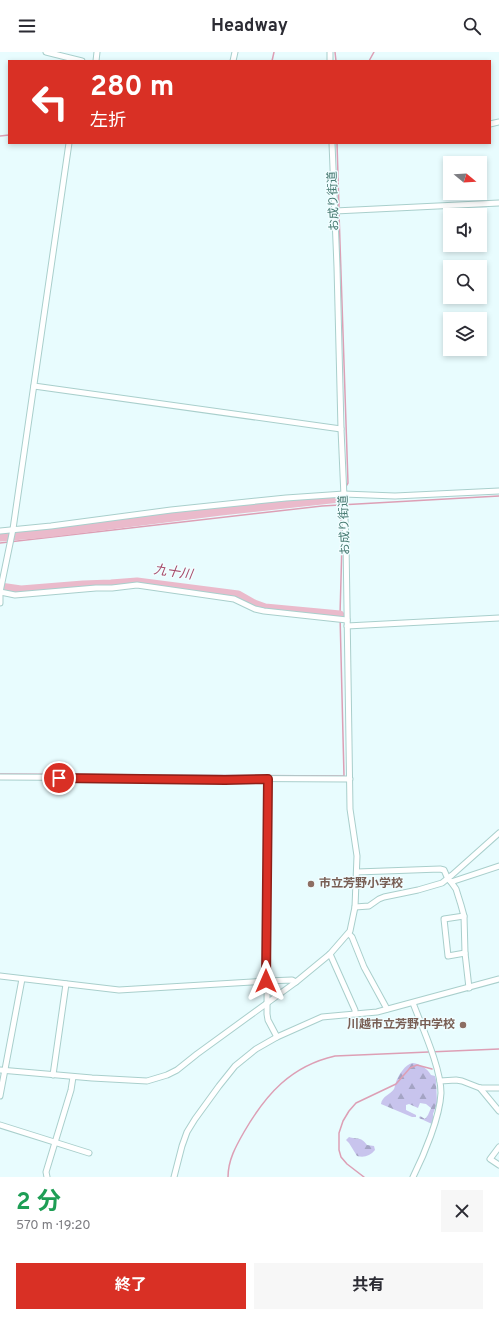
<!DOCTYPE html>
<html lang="ja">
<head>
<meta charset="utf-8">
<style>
	:root { --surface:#fff; --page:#f7f7f7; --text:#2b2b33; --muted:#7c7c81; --accent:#d93025 }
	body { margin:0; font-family:Overpass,"Noto Sans JP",sans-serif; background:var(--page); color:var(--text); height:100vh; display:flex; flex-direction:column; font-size:15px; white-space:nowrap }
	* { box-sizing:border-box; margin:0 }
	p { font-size:13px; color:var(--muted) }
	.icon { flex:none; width:22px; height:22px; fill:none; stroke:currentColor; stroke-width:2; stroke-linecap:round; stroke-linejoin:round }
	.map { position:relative; height:1125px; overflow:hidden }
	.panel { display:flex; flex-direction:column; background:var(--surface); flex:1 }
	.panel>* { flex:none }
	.hud { position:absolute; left:8px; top:8px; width:483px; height:84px; border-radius:0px; box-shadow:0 2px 6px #0003; background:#d93025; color:#fff; overflow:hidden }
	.needle { width:26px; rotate:108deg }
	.tools { position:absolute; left:443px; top:104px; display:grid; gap:8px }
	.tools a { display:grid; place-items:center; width:44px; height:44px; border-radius:0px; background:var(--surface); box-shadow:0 2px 6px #0003; font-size:20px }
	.pin { position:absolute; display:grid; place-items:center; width:34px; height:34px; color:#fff; margin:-17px; border:2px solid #fff; border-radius:50%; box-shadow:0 1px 4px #0007 }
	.me { position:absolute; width:44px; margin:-22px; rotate:0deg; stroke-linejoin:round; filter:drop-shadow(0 0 3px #0008) }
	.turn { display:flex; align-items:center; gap:14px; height:84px; padding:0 16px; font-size:18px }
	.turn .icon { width:52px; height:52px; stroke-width:2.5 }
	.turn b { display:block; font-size:28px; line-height:34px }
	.round { display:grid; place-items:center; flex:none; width:42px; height:42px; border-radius:0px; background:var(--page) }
	.summary { display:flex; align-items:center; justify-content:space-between; height:68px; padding:0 16px }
	h1 { font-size:24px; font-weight:700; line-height:30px; color:#1e9e55 }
	.cta { display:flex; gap:8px; margin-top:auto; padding:8px 16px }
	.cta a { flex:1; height:46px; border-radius:0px; background:var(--accent); color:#fff; font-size:16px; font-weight:700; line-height:46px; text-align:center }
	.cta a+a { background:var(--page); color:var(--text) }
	header { display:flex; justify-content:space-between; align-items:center; height:52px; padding:0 16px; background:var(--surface); font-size:18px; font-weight:700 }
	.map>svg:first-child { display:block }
	.forest { fill:url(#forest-firs) }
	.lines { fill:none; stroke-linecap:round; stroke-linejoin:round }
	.stream { stroke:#dd9fb5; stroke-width:1.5 }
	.river { stroke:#eabacb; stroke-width:9 }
	.minor-casing { stroke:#a9cfcc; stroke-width:7 }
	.minor { stroke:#fff; stroke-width:5 }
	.route-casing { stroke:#8d1f18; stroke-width:10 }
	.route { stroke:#d93025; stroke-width:7 }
	.education-dot { fill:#8d6e63; stroke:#f0fdff; stroke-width:1.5 }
	.labels { text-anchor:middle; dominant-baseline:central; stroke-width:3; stroke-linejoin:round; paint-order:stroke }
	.street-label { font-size:12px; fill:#497b73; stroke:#f0fdff }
	.education-label { font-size:12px; font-weight:bold; fill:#785e54; stroke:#f0fdff; text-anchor:start }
	.water-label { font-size:13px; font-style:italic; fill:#a64968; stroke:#f0fdff }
</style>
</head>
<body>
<header><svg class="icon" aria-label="menu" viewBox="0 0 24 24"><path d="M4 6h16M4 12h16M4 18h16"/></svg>Headway<svg class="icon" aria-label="search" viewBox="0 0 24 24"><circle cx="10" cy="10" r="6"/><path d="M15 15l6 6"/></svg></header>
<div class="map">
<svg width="499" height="1125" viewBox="0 0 499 1125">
	<defs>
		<pattern id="forest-firs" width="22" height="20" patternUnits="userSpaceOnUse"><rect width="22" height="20" fill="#c8c4ed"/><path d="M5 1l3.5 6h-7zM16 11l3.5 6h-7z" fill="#a4a4c4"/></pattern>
	</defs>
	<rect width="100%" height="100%" fill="#e8fcfe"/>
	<g class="forest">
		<path d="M 413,1011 C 420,1012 427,1016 431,1023 L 435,1024 L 436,1028 L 437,1051 L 433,1062 L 433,1070 L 432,1072 L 419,1066 L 420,1064 L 425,1067 L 428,1063 L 431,1056 L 426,1052 L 420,1051 L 418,1056 L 409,1052 L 406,1053 L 406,1058 L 416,1063 L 416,1065 L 412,1065 L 381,1052 C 382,1044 390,1043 394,1037 C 395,1035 395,1032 396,1030 C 398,1024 405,1012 413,1011 Z"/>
		<path d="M 349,1085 C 357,1088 361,1084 367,1093 L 374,1094 L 375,1098 C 370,1104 364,1106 357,1104 L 349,1091 L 346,1088 Z"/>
	</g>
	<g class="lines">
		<g class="stream">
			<path d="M 335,0 L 336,9"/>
			<path d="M 272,9 L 274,0"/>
			<path d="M 369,9 L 374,0"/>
			<path d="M 0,84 L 9,83"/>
			<path d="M 337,91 L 339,157"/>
			<path d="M 339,161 L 348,431 L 345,436"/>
			<path d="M 0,491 L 322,454 L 499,444"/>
			<path d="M 0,722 L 344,724 L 340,563 L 342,491 L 340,453"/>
			<path d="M 228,1125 C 228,1108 236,1094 244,1080 C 266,1042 291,1014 335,1004 L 499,997"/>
			<path d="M 364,1125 L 347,1112 L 341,1105 L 339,1098 L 339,1081 L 343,1069 L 349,1059 L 356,1051 L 396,1032 L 410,1016 L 417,1013 L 432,1017"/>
		</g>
		<g class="river">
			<path d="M 0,485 L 47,481 L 221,459 L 340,446"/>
			<path d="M 0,535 L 21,538 L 83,533 L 111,532 L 137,530 L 238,543 L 254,552 L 265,556 L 340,563"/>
		</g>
		<defs>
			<g id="minor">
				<path d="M 46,0 L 82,9"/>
				<path d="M 330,0 L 330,9"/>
				<path d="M 96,9 L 97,0"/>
				<path d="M 233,9 L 235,0"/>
				<path d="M 490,72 L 499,70"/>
				<path d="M 335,159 L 499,151"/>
				<path d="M 34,334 L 341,377"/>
				<path d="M 0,479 L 51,474 L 171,458 L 286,446 L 344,442 L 395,444 L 499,439"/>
				<path d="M 0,540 L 15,543 L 96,536 L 112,536 L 137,533 L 234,547 L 255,557 L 264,559 L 347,568"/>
				<path d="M 0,551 L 0,540 L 13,477 L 69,91"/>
				<path d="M 347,574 L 499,566"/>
				<path d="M 0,725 L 350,727"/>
				<path d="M 268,727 L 267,962 L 268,968 L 277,985"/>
				<path d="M 357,820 L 440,817 L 444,818 L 448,827 L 451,830 L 456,837 L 461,853 L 464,864 L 465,901 L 469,936"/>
				<path d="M 451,830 L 499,814"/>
				<path d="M 355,855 L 369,854 L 379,847 L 384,845 L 418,838 L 442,831 L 452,823 L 499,781"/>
				<path d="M 464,864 L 444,867 L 448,904 L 465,901"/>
				<path d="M 349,882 L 352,885 L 364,915 L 387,957"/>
				<path d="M 330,902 L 355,958 L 355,962"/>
				<path d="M 0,924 L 119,938 L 267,929 L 292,928 L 296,930"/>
				<path d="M 413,951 C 422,975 441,1016 441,1041 C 440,1065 424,1103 413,1125"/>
				<path d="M 0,1018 L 92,1026 L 147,1029 L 167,1023 L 177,1018 L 197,1002 L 296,930 L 330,902 L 350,879 L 355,855 L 357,804 L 350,757 L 346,490 L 341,377 L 337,215 L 332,91"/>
				<path d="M 53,1023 L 66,932"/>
				<path d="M 440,1029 L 456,1028 L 462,1029 L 480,1036 L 499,1036"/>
				<path d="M 480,1036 L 499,1059"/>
				<path d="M 0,1044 L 22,927"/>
				<path d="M 0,1073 L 89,1101"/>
				<path d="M 499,1095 L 490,1107 L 499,1113"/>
				<path d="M 47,1125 L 46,1120 L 71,1038 L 73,1025"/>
				<path d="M 174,1125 L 182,1094 L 187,1080 L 195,1067 L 219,1034 L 235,1014 L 256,997 L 277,985 L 322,965 L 377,960 L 499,927"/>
			</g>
		</defs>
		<use href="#minor" class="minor-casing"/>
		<use href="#minor" class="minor"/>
	</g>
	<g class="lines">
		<defs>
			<path id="route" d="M 59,726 L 225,728 L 268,727 L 266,929"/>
		</defs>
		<use href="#route" class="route-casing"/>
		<use href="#route" class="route"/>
	</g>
	<g class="education-dot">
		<circle cx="311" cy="832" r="4"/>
		<circle cx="463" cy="973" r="4"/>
	</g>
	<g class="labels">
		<g class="street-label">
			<text transform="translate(334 149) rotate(-92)">お成り街道</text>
			<text transform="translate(345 473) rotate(-92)">お成り街道</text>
		</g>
		<g class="education-label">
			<text x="319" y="832">市立芳野小学校</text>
			<text x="455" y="973" text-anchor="end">川越市立芳野中学校</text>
		</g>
		<g class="water-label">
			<text transform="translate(173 521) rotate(8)">九十川</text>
		</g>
	</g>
</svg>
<div class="tools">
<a><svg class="needle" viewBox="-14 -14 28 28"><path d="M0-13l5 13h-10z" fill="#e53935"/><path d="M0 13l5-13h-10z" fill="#7c7c81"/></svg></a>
<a><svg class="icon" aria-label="sound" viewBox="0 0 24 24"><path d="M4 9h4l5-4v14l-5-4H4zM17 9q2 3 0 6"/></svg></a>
<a><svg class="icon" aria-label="search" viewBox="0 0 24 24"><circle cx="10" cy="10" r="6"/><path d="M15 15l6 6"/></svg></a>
<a><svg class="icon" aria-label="layers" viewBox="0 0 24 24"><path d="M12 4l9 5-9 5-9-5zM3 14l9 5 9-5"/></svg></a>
</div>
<div class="pin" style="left:59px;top:726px;background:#d93025"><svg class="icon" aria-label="arrive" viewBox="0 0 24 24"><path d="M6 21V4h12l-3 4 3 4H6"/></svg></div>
<svg class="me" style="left:266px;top:929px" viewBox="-20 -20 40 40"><path d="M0-17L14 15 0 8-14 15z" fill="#d93025" stroke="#fff" stroke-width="4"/></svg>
<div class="hud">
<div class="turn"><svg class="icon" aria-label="left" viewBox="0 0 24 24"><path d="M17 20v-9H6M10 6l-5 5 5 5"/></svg><div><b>280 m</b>左折</div></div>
</div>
</div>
<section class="panel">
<div class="summary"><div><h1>2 分</h1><p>570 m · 19:20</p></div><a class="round"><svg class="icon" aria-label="close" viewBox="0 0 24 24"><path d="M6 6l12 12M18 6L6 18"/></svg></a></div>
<div class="cta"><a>終了</a><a>共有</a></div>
</section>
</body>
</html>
